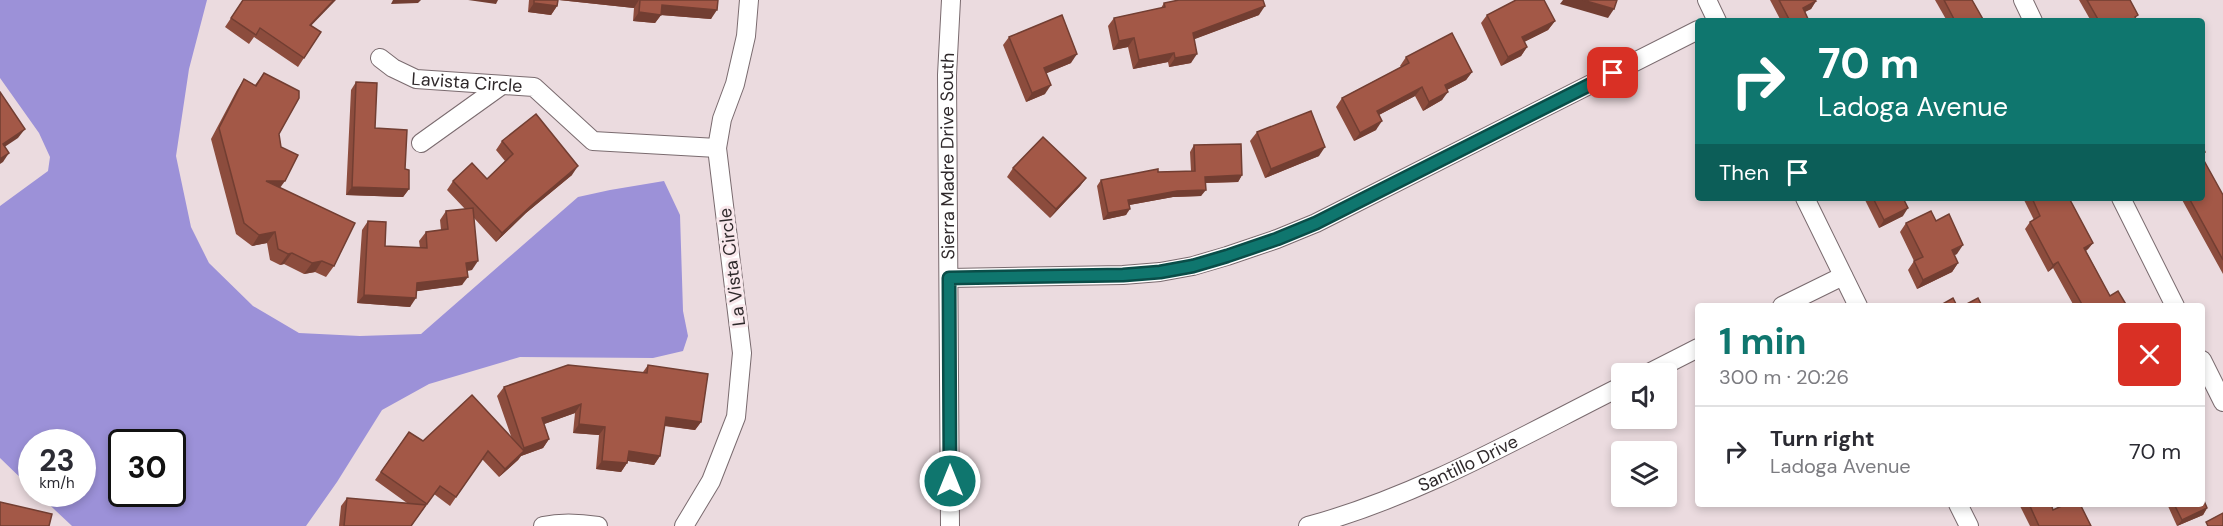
<!DOCTYPE html>
<html lang="en">
<head>
<meta charset="utf-8">
<style>
	:root { --surface:#fff; --page:#f2f2f3; --text:#2b2b33; --muted:#7c7c81; --line:#e1e1e2; --accent:#0f766e }
	body { margin:0; font-family:"DM Sans",sans-serif; background:var(--page); color:var(--text); height:100vh; display:flex; flex-direction:column; font-size:22px; white-space:nowrap }
	* { box-sizing:border-box; margin:0 }
	p { font-size:20px; color:var(--muted) }
	.icon { flex:none; width:33px; height:33px; fill:none; stroke:currentColor; stroke-width:2; stroke-linecap:round; stroke-linejoin:round }
	.map { position:relative; flex:1; overflow:hidden }
	.details { position:absolute; left:1695px; top:303px; width:510px; height:204px; display:flex; flex-direction:column; background:var(--surface); border-radius:6px; box-shadow:0 3px 9px #0003 }
	.details>* { flex:none }
	.banner { position:absolute; left:1695px; top:18px; width:510px; height:183px; border-radius:6px; box-shadow:0 3px 9px #0003; background:#0f766e; color:#fff; overflow:hidden }
	.controls { position:absolute; left:1611px; top:363px; display:grid; gap:12px }
	.controls a { display:grid; place-items:center; width:66px; height:66px; border-radius:6px; background:var(--surface); box-shadow:0 3px 9px #0003; font-size:30px }
	.speed { position:absolute; left:18px; top:429px; display:flex; gap:12px; font-size:30px; font-weight:700; text-align:center }
	.speed>* { display:grid; place-content:center; width:78px; height:78px; border-radius:50%; background:var(--surface); box-shadow:0 3px 9px #0003; line-height:1 }
	.speed small { font-size:15px; font-weight:400 }
	.speed .limit { border:3px solid #111; border-radius:9px; background:#fff; color:#111 }
	.pin { position:absolute; display:grid; place-items:center; width:51px; height:51px; color:#fff; margin:-26px; border-radius:12px; box-shadow:0 3px 9px #0006 }
	.me { position:absolute; width:66px; margin:-33px; rotate:0deg; stroke-linejoin:round; filter:drop-shadow(0 0 4px #0008) }
	.turn { display:flex; align-items:center; gap:21px; height:126px; padding:0 24px; font-size:27px }
	.turn .icon { width:78px; height:78px; stroke-width:2.5 }
	.turn b { display:block; font-size:42px; line-height:51px }
	.then { display:flex; align-items:center; height:57px; padding:0 24px; background:#0003; gap:12px; font-size:22px }
	.round { display:grid; place-items:center; flex:none; width:63px; height:63px; border-radius:6px; background:var(--page) }
	.summary { display:flex; align-items:center; justify-content:space-between; height:102px; padding:0 24px }
	h1 { font-size:36px; font-weight:700; line-height:45px; color:var(--accent) }
	ul { padding:0; list-style:none }
	li { display:flex; align-items:center; gap:18px; height:90px; padding:0 24px; border-top:2px solid var(--line) }
	li div { flex:1 }
	li b { display:block; font-size:22px }
	li em { font-style:normal }
	.map>svg:first-child { display:block }
	.water { fill:#9c91d8; fill-rule:evenodd }
	.lines { fill:none; stroke-linecap:round; stroke-linejoin:round }
	.minor-casing { stroke:#7a6b6f; stroke-width:20 }
	.minor { stroke:#fff; stroke-width:18 }
	.wall { fill:#8c4c3d }
	.shaded-wall { fill:#723e32 }
	.building { fill:#a35847; stroke:#723e32; stroke-width:1.5 }
	.route-casing { stroke:#0a4d48; stroke-width:15 }
	.route { stroke:#0f766e; stroke-width:10 }
	.labels { text-anchor:middle; dominant-baseline:central; stroke-width:6; stroke-linejoin:round; paint-order:stroke }
	.street-label { font-size:18px; fill:#2f292b; stroke:#f9e8ec }
</style>
</head>
<body>
<div class="map">
<svg width="2223" height="526" viewBox="0 0 2223 526">
	<rect width="100%" height="100%" fill="#ebdbdf"/>
	<path class="water" d="M 0,0 L 207,0 L 189,69 L 176,156 L 191,227 L 209,263 L 253,306 L 299,333 L 360,336 L 421,334 L 578,197 L 610,190 L 664,181 L 680,215 L 683,311 L 688,336 L 683,351 L 653,358 L 520,357 L 429,384 L 382,410 L 337,482 L 306,526 L 72,526 L 38,494 L 82,494 L 82,442 L 32,442 L 31,488 L 0,458 L 0,206 L 48,171 L 50,157 L 39,133 L 0,78 ZM 122,442 L 172,442 L 172,494 L 122,494 Z"/>
	<g class="lines">
		<defs>
			<g id="minor">
				<path d="M 1707,0 L 1717,21"/>
				<path d="M 2023,0 L 2033,21"/>
				<path id="s1" d="M 380,58 L 393,68 L 416,79 L 534,87 L 593,141 L 717,148"/>
				<path d="M 421,143 L 502,85"/>
				<path d="M 1805,198 L 1858,306"/>
				<path d="M 2121,198 L 2175,306"/>
				<path d="M 949,278 L 1123,275 L 1160,272 L 1193,266 L 1227,256 L 1277,239 L 1316,223 L 1698,30"/>
				<path d="M 1782,306 L 1843,276"/>
				<path d="M 2202,360 L 2223,402"/>
				<path d="M 1647,374 L 1698,348"/>
				<path d="M 1958,504 L 1969,526"/>
				<path d="M 543,526 C 562,522 579,523 598,526"/>
				<path d="M 684,526 L 711,481 L 736,417 L 742,353 L 717,148 L 722,119 L 735,84 L 746,36 L 749,0"/>
				<path id="s2" d="M 950,526 L 947,75 L 951,0"/>
				<path id="s3" d="M 1308,526 C 1419,496 1520,437 1622,386"/>
			</g>
		</defs>
		<use href="#minor" class="minor-casing"/>
		<use href="#minor" class="minor"/>
	</g>
	<g class="wall">
		<path d="M 243,0 L 312,26 L 321,32 L 298,67 L 254,37 L 249,44 L 225,27 Z"/>
		<path d="M 529,0 L 558,0 L 557,6 L 551,15 L 528,12 Z"/>
		<path d="M 559,0 L 718,0 L 711,19 L 661,15 L 655,23 L 633,21 L 634,8 Z"/>
		<path d="M 1770,0 L 1815,0 L 1816,1 L 1811,9 L 1805,12 L 1809,21 L 1781,21 Z"/>
		<path d="M 1935,0 L 1972,0 L 1984,21 L 1947,21 Z"/>
		<path d="M 2079,0 L 2130,0 L 2137,21 L 2091,21 Z"/>
		<path d="M 1164,3 L 1259,15 L 1194,39 L 1191,63 L 1169,67 L 1168,62 L 1133,69 L 1128,47 L 1113,50 L 1108,26 L 1114,18 L 1161,8 Z"/>
		<path d="M 1487,15 L 1555,21 L 1548,30 L 1524,42 L 1527,47 L 1521,56 L 1501,66 L 1481,23 Z"/>
		<path d="M 1009,37 L 1071,63 L 1046,73 L 1045,94 L 1026,102 L 1003,45 Z"/>
		<path d="M 1406,57 L 1472,72 L 1466,80 L 1447,90 L 1442,100 L 1423,111 L 1415,96 L 1379,115 L 1376,130 L 1354,141 L 1336,107 L 1342,98 L 1401,67 L 1400,66 Z"/>
		<path d="M 264,73 L 279,134 L 280,188 L 334,266 L 326,277 L 315,272 L 304,274 L 284,264 L 280,265 L 270,260 L 267,243 L 252,246 L 236,234 L 211,139 L 237,90 L 244,79 L 255,85 Z"/>
		<path d="M 356,82 L 375,128 L 405,169 L 409,189 L 403,197 L 346,195 L 351,90 Z"/>
		<path d="M 1257,132 L 1319,156 L 1265,178 L 1250,141 Z"/>
		<path d="M 502,141 L 572,175 L 526,213 L 496,242 L 474,218 L 472,270 L 467,271 L 462,285 L 417,291 L 410,307 L 357,303 L 362,230 L 368,221 L 385,246 L 420,248 L 419,241 L 426,232 L 441,230 L 440,220 L 446,211 L 465,209 L 447,190 L 453,181 L 487,179 L 505,161 L 496,150 Z"/>
		<path d="M 1194,145 L 1242,175 L 1238,182 L 1206,183 L 1201,196 L 1173,197 L 1129,205 L 1126,215 L 1103,220 L 1097,186 L 1101,180 L 1158,172 L 1191,171 L 1190,152 Z"/>
		<path d="M 1013,168 L 1086,178 L 1080,186 L 1050,218 L 1007,177 Z"/>
		<path d="M 2223,195 L 2223,274 L 2181,198 L 2202,198 Z"/>
		<path d="M 1864,198 L 1903,198 L 1903,216 L 1879,228 Z"/>
		<path d="M 2023,198 L 2069,198 L 2093,243 L 2088,249 L 2086,251 L 2110,296 L 2127,306 L 2074,306 L 2053,268 L 2048,272 L 2025,229 L 2030,222 L 2034,220 Z"/>
		<path d="M 1936,221 L 1957,254 L 1954,255 L 1958,263 L 1952,272 L 1917,289 L 1908,270 L 1914,261 L 1900,232 L 1906,223 Z"/>
		<path d="M 648,365 L 701,422 L 695,430 L 664,426 L 660,456 L 654,465 L 628,461 L 627,463 L 621,472 L 596,469 L 599,435 L 573,433 L 575,413 L 544,424 L 549,439 L 543,448 L 521,456 L 518,460 L 499,477 L 482,459 L 450,506 L 434,494 L 411,526 L 339,526 L 341,506 L 347,498 L 407,503 L 375,480 L 409,432 L 423,441 L 512,439 L 497,396 L 504,387 L 643,372 Z"/>
		<path d="M 2019,504 L 2051,504 L 2053,510 L 2091,526 L 2030,526 Z"/>
		<path d="M 2167,504 L 2202,504 L 2207,508 L 2203,515 L 2177,526 Z"/>
	</g>
	<g class="shaded-wall">
		<path d="M 334,0 L 336,0 L 304,33 L 310,25 Z"/>
		<path d="M 393,0 L 421,0 L 418,3 L 391,4 Z"/>
		<path d="M 468,0 L 498,0 L 496,4 Z"/>
		<path d="M 559,0 L 639,0 L 634,8 Z"/>
		<path d="M 1563,0 L 1583,0 L 1614,9 L 1608,18 L 1560,4 Z"/>
		<path d="M 1816,1 L 1811,9 L 1798,15 L 1803,8 Z"/>
		<path d="M 534,3 L 557,6 L 551,15 L 528,12 Z"/>
		<path d="M 662,5 L 717,10 L 711,19 L 661,15 L 655,23 L 633,21 L 639,12 Z"/>
		<path d="M 1265,6 L 1259,15 L 1187,42 L 1193,33 Z"/>
		<path d="M 1555,21 L 1548,30 L 1516,46 L 1522,37 Z"/>
		<path d="M 1134,38 L 1128,47 L 1113,50 L 1119,41 Z"/>
		<path d="M 1527,47 L 1521,56 L 1501,66 L 1508,57 Z"/>
		<path d="M 1174,53 L 1168,62 L 1133,69 L 1139,60 Z"/>
		<path d="M 1077,54 L 1071,63 L 1038,77 L 1044,68 Z"/>
		<path d="M 1197,54 L 1191,63 L 1169,67 L 1175,58 Z"/>
		<path d="M 1472,72 L 1466,80 L 1439,94 L 1445,85 Z"/>
		<path d="M 1051,85 L 1045,94 L 1026,102 L 1032,93 Z"/>
		<path d="M 1422,87 L 1415,96 L 1371,119 L 1377,111 Z"/>
		<path d="M 1448,92 L 1442,100 L 1423,111 L 1429,102 Z"/>
		<path d="M 1382,121 L 1376,130 L 1354,141 L 1360,133 Z"/>
		<path d="M 25,129 L 18,138 L 0,150 L 3,144 Z"/>
		<path d="M 1325,147 L 1319,156 L 1265,178 L 1271,169 Z"/>
		<path d="M 9,153 L 3,162 L 0,164 L 0,159 Z"/>
		<path d="M 578,166 L 572,175 L 526,213 L 496,242 L 502,233 L 533,204 Z"/>
		<path d="M 1242,175 L 1238,182 L 1201,183 L 1205,177 Z"/>
		<path d="M 1086,178 L 1080,186 L 1050,218 L 1056,209 Z"/>
		<path d="M 266,181 L 285,181 L 277,192 Z"/>
		<path d="M 352,187 L 409,189 L 403,197 L 346,195 Z"/>
		<path d="M 1206,190 L 1201,196 L 1173,197 L 1124,206 L 1128,200 L 1177,191 Z"/>
		<path d="M 1908,208 L 1903,216 L 1879,228 L 1884,220 Z"/>
		<path d="M 1130,209 L 1126,215 L 1103,220 L 1108,213 Z"/>
		<path d="M 275,232 L 267,243 L 252,246 L 259,235 Z"/>
		<path d="M 2093,243 L 2088,249 L 2079,255 L 2084,248 Z"/>
		<path d="M 1963,245 L 1957,254 L 1946,259 L 1952,250 Z"/>
		<path d="M 292,253 L 284,264 L 280,265 L 288,254 Z"/>
		<path d="M 322,261 L 315,272 L 304,274 L 312,263 Z"/>
		<path d="M 478,261 L 472,270 L 460,271 L 466,263 Z"/>
		<path d="M 2058,262 L 2053,268 L 2048,272 L 2053,265 Z"/>
		<path d="M 1958,263 L 1952,272 L 1917,289 L 1923,280 Z"/>
		<path d="M 468,277 L 462,285 L 411,292 L 417,283 Z"/>
		<path d="M 364,295 L 416,298 L 410,307 L 357,303 Z"/>
		<path d="M 581,404 L 575,413 L 536,427 L 542,418 Z"/>
		<path d="M 666,417 L 701,422 L 695,430 L 660,425 Z"/>
		<path d="M 579,424 L 605,427 L 599,435 L 573,433 Z"/>
		<path d="M 549,439 L 543,448 L 521,456 L 518,460 L 499,477 L 505,469 L 518,456 L 524,448 Z"/>
		<path d="M 629,451 L 660,456 L 654,465 L 622,460 Z"/>
		<path d="M 602,461 L 627,463 L 621,472 L 596,469 Z"/>
		<path d="M 2207,508 L 2203,515 L 2177,526 L 2182,520 Z"/>
	</g>
	<g class="building">
		<path d="M 243,0 L 334,0 L 310,25 L 321,32 L 304,58 L 260,28 L 256,35 L 231,18 Z"/>
		<path d="M 534,0 L 558,0 L 557,6 L 534,3 Z"/>
		<path d="M 640,0 L 718,0 L 717,10 L 662,5 L 661,15 L 639,12 Z"/>
		<path d="M 1179,0 L 1263,0 L 1265,6 L 1193,33 L 1197,54 L 1175,58 L 1174,53 L 1139,60 L 1134,38 L 1119,41 L 1114,18 L 1165,7 L 1164,3 Z"/>
		<path d="M 1516,0 L 1544,0 L 1555,21 L 1522,37 L 1527,47 L 1508,57 L 1487,15 Z"/>
		<path d="M 1583,0 L 1617,0 L 1614,9 Z"/>
		<path d="M 1779,0 L 1815,0 L 1816,1 L 1803,8 L 1809,21 L 1790,21 Z"/>
		<path d="M 1944,0 L 1972,0 L 1984,21 L 1955,21 Z"/>
		<path d="M 2087,0 L 2130,0 L 2138,15 L 2135,17 L 2137,21 L 2099,21 Z"/>
		<path d="M 1062,15 L 1077,54 L 1044,68 L 1051,85 L 1032,93 L 1009,37 Z"/>
		<path d="M 1452,33 L 1472,72 L 1445,85 L 1448,92 L 1429,102 L 1422,87 L 1377,111 L 1382,121 L 1360,133 L 1342,98 L 1409,63 L 1406,57 Z"/>
		<path d="M 264,73 L 299,91 L 299,98 L 279,134 L 281,147 L 298,155 L 285,181 L 266,181 L 355,223 L 334,266 L 322,261 L 312,263 L 292,253 L 288,254 L 278,249 L 275,232 L 259,235 L 244,223 L 219,128 L 244,79 L 256,86 Z"/>
		<path d="M 356,82 L 377,83 L 375,128 L 407,130 L 405,169 L 409,170 L 409,189 L 352,187 Z"/>
		<path d="M 0,92 L 25,129 L 3,144 L 9,153 L 0,159 Z"/>
		<path d="M 1311,111 L 1325,147 L 1271,169 L 1257,132 Z"/>
		<path d="M 536,114 L 578,166 L 533,204 L 502,233 L 453,181 L 472,163 L 487,179 L 513,154 L 502,141 Z"/>
		<path d="M 1043,137 L 1086,178 L 1056,209 L 1013,168 Z"/>
		<path d="M 1241,144 L 1242,175 L 1205,177 L 1206,190 L 1177,191 L 1128,200 L 1130,209 L 1108,213 L 1101,180 L 1158,169 L 1158,172 L 1195,171 L 1194,145 Z"/>
		<path d="M 2202,145 L 2205,152 L 2202,153 Z"/>
		<path d="M 2202,157 L 2223,195 L 2223,260 L 2189,198 L 2202,198 Z"/>
		<path d="M 1873,198 L 1903,198 L 1908,208 L 1884,220 Z"/>
		<path d="M 2032,198 L 2069,198 L 2093,243 L 2084,248 L 2110,296 L 2118,291 L 2127,306 L 2083,306 L 2058,262 L 2053,265 L 2030,222 L 2040,216 Z"/>
		<path d="M 473,208 L 478,261 L 466,263 L 468,277 L 417,283 L 416,298 L 364,295 L 368,221 L 386,222 L 385,246 L 427,248 L 426,232 L 448,229 L 446,211 Z"/>
		<path d="M 1931,211 L 1936,221 L 1949,214 L 1963,245 L 1952,250 L 1958,263 L 1923,280 L 1914,261 L 1923,257 L 1906,223 Z"/>
		<path d="M 1953,298 L 1957,306 L 1939,306 Z"/>
		<path d="M 1978,298 L 1982,306 L 1963,306 Z"/>
		<path d="M 568,365 L 647,373 L 648,365 L 708,374 L 701,422 L 666,417 L 660,456 L 629,451 L 627,463 L 602,461 L 605,427 L 579,424 L 581,404 L 542,418 L 549,439 L 524,448 L 504,387 Z"/>
		<path d="M 472,395 L 524,451 L 505,469 L 488,451 L 456,497 L 440,486 L 427,504 L 381,472 L 409,432 L 423,441 Z"/>
		<path d="M 2202,496 L 2207,508 L 2182,520 L 2174,504 L 2202,504 Z"/>
		<path d="M 347,498 L 426,505 L 411,526 L 344,526 Z"/>
		<path d="M 0,502 L 52,514 L 49,526 L 0,526 Z"/>
		<path d="M 2029,504 L 2051,504 L 2053,510 L 2066,504 L 2080,504 L 2091,526 L 2039,526 Z"/>
		<path d="M 2223,513 L 2223,526 L 2208,526 L 2206,522 Z"/>
	</g>
	<g class="lines">
		<defs>
			<path id="route" d="M 950,481 L 949,278 L 1123,275 L 1160,272 L 1193,266 L 1227,256 L 1277,239 L 1316,223 L 1613,73"/>
		</defs>
		<use href="#route" class="route-casing"/>
		<use href="#route" class="route"/>
	</g>
	<g class="labels">
		<g class="street-label">
			<text stroke="none"><textPath href="#s1" startOffset="93">Lavista Circle</textPath></text>
			<text stroke="none"><textPath href="#s2" startOffset="370">Sierra Madre Drive South</textPath></text>
			<text transform="translate(732 267) rotate(-97)">La Vista Circle</text>
			<text stroke="none"><textPath href="#s3" startOffset="172">Santillo Drive</textPath></text>
		</g>
	</g>
</svg>
<div class="controls">
<a><svg class="icon" aria-label="sound" viewBox="0 0 24 24"><path d="M4 9h4l5-4v14l-5-4H4zM17 9q2 3 0 6"/></svg></a>
<a><svg class="icon" aria-label="layers" viewBox="0 0 24 24"><path d="M12 4l9 5-9 5-9-5zM3 14l9 5 9-5"/></svg></a>
</div>
<div class="speed"><div>23<small>km/h</small></div><div class="limit">30</div></div>
<div class="pin" style="left:1613px;top:73px;background:#d93025"><svg class="icon" aria-label="arrive" viewBox="0 0 24 24"><path d="M6 21V4h12l-3 4 3 4H6"/></svg></div>
<svg class="me" style="left:950px;top:481px" viewBox="-20 -20 40 40"><circle r="17" fill="#0f766e" stroke="#fff" stroke-width="3"/><path d="M0-11L8 9 0 5-8 9z" fill="#fff"/></svg>
<div class="banner">
<div class="turn"><svg class="icon" aria-label="right" viewBox="0 0 24 24"><path d="M7 20v-9h11M14 6l5 5-5 5"/></svg><div><b>70 m</b>Ladoga Avenue</div></div>
<div class="then">Then<svg class="icon" aria-label="arrive" viewBox="0 0 24 24"><path d="M6 21V4h12l-3 4 3 4H6"/></svg></div>
</div>
<section class="details">
<div class="summary"><div><h1>1 min</h1><p>300 m · 20:26</p></div><a class="round" style="background:#d93025;color:#fff"><svg class="icon" aria-label="close" viewBox="0 0 24 24"><path d="M6 6l12 12M18 6L6 18"/></svg></a></div>
<ul>
<li><svg class="icon" aria-label="right" viewBox="0 0 24 24"><path d="M7 20v-9h11M14 6l5 5-5 5"/></svg><div><b>Turn right</b><p>Ladoga Avenue</p></div><em>70 m</em></li>
</ul>
</section>
</div>
</body>
</html>
